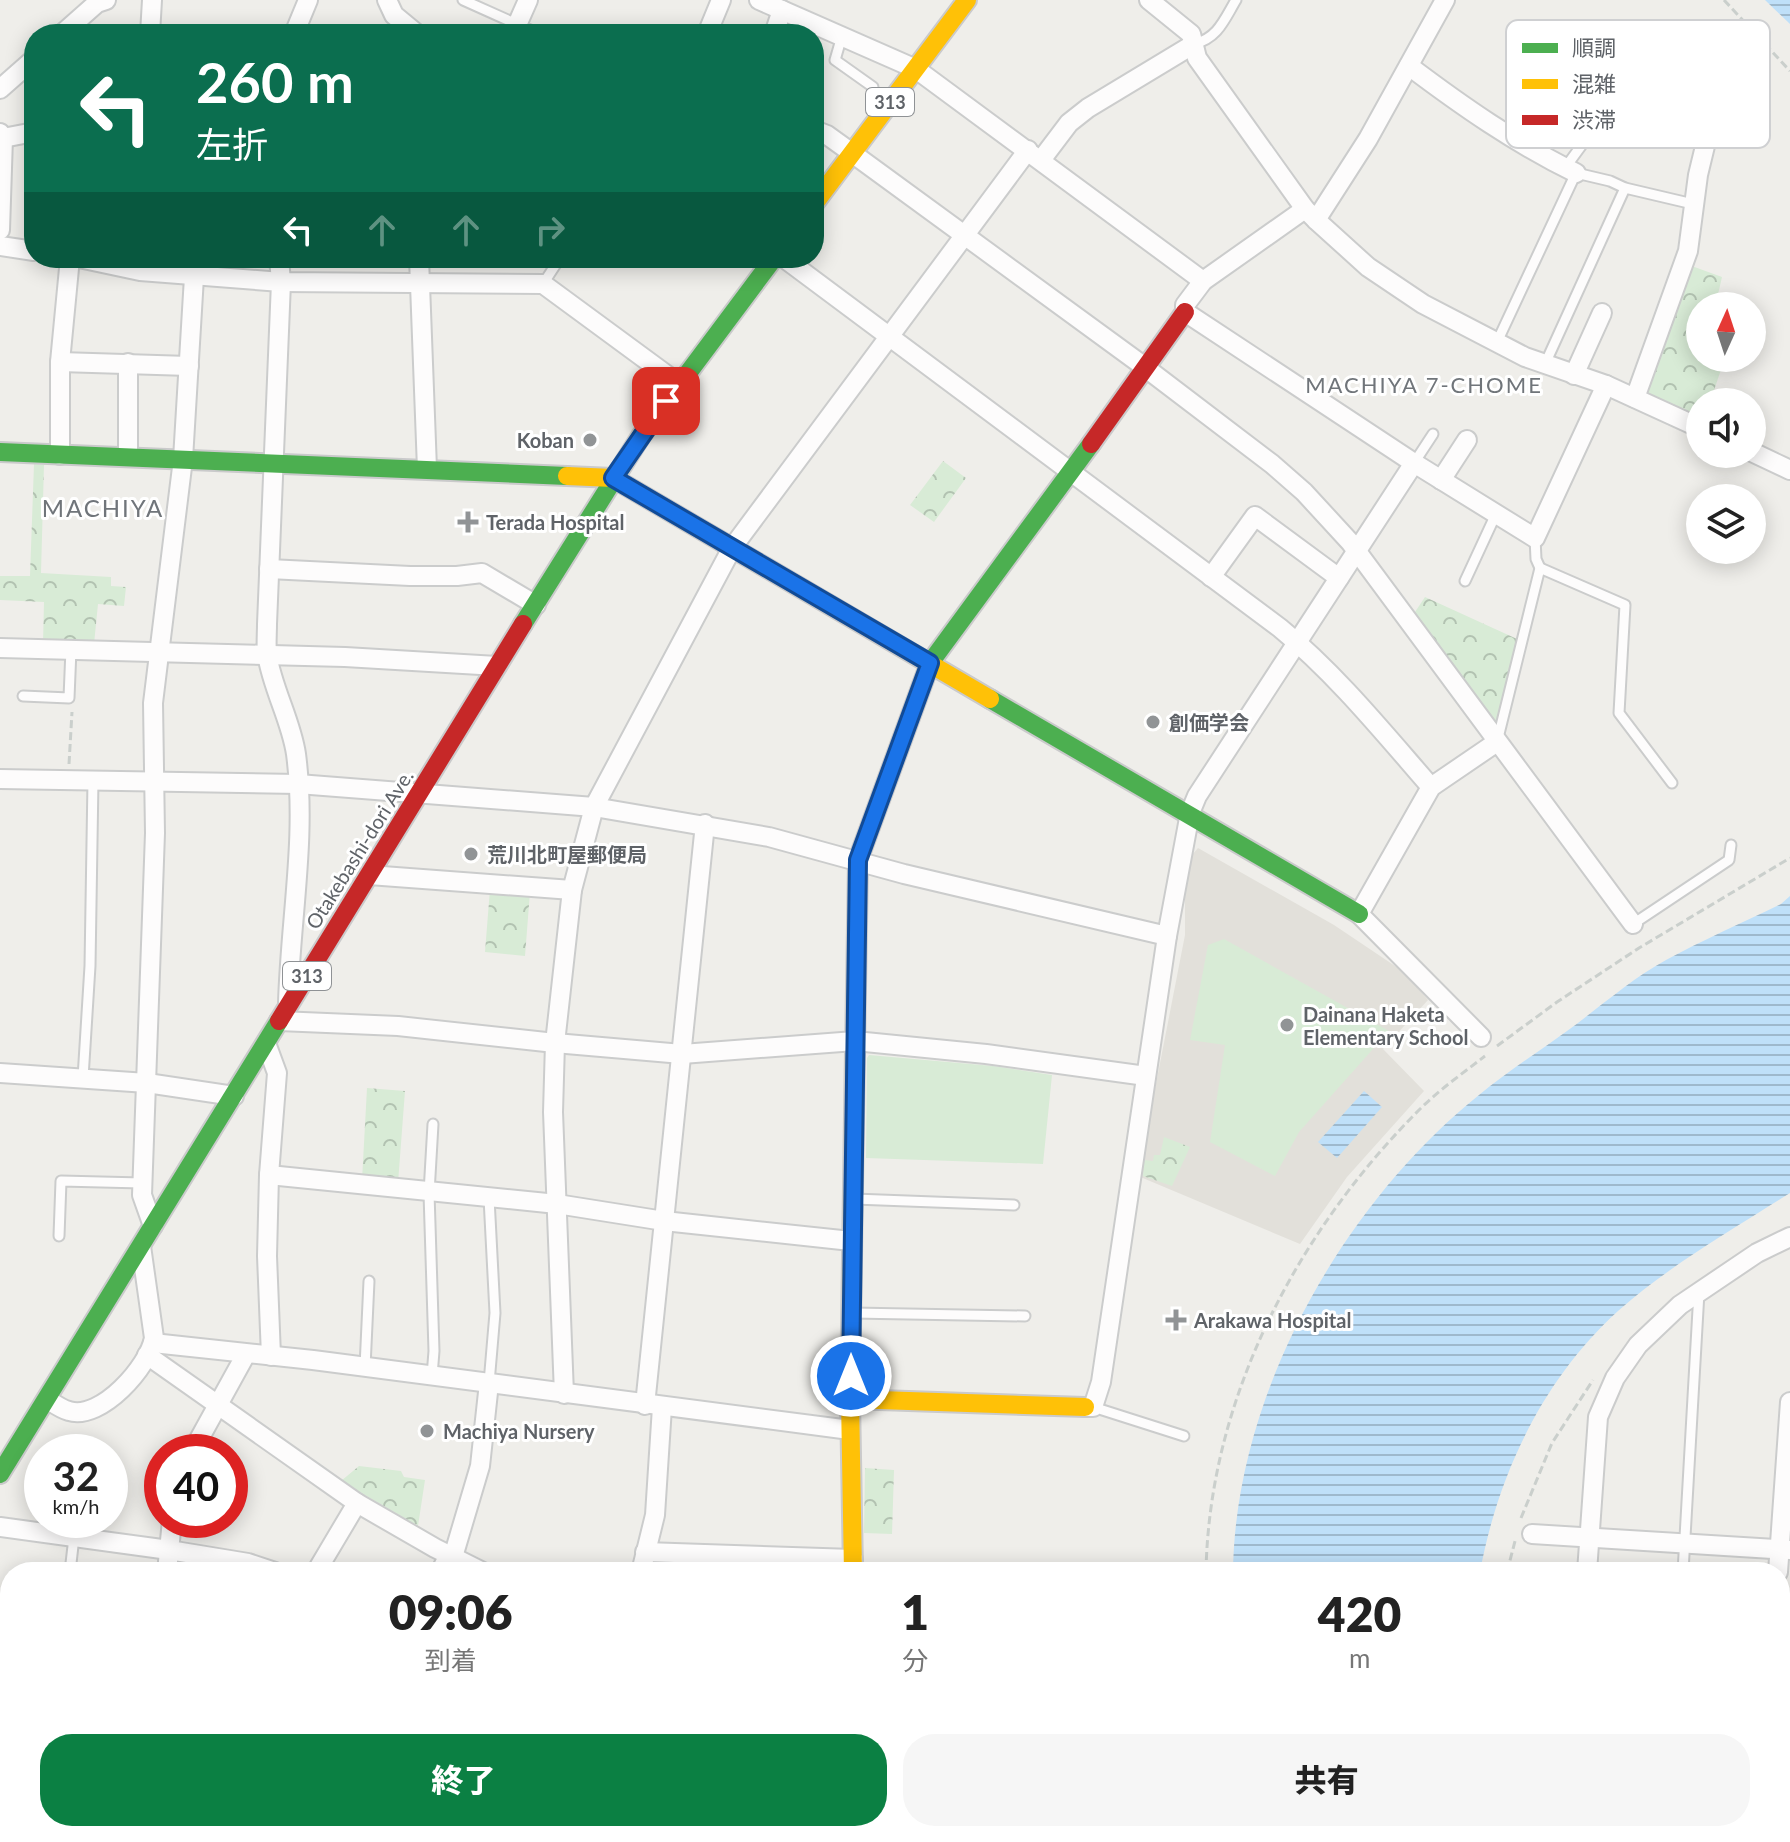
<!DOCTYPE html>
<html lang="ja">
<head>
<meta charset="utf-8">
<style>
	:root { --surface:#fff; --page:#f6f6f6; --text:#222; --muted:#767676; --accent:#0b8043 }
	body { margin:0; font-family:Lato,"Noto Sans JP",sans-serif; background:var(--page); color:var(--text); height:100vh; display:flex; flex-direction:column; font-size:30px; white-space:nowrap }
	* { box-sizing:border-box; margin:0 }
	p { font-size:26px; color:var(--muted) }
	.icon { flex:none; width:44px; height:44px; fill:none; stroke:currentColor; stroke-width:2; stroke-linecap:round; stroke-linejoin:round }
	.map { position:relative; flex:1; overflow:hidden }
	.side { position:absolute; left:0px; top:1562px; width:1790px; height:280px; display:flex; flex-direction:column; background:var(--surface); border-radius:32px 32px 0 0; box-shadow:0 4px 20px #0003 }
	.side>* { flex:none }
	.top-card { position:absolute; left:24px; top:24px; width:800px; height:244px; border-radius:32px; box-shadow:0 4px 20px #0003; background:#0b6e4f; color:#fff; overflow:hidden }
	.needle { width:52px; rotate:3deg }
	.buttons { position:absolute; left:1686px; top:292px; display:grid; gap:16px }
	.buttons a { display:grid; place-items:center; width:80px; height:80px; border-radius:50%; background:var(--surface); box-shadow:0 4px 20px #0003; font-size:40px }
	.speed { position:absolute; left:24px; top:1434px; display:flex; gap:16px; font-size:40px; font-weight:700; text-align:center }
	.speed>* { display:grid; place-content:center; width:104px; height:104px; border-radius:50%; background:var(--surface); box-shadow:0 4px 20px #0003; line-height:1 }
	.speed small { font-size:20px; font-weight:400 }
	.speed .limit { border:12px solid #d22; background:#fff; color:#111 }
	.pin { position:absolute; display:grid; place-items:center; width:68px; height:68px; color:#fff; margin:-34px; border-radius:16px; box-shadow:0 4px 12px #0006 }
	.me { position:absolute; width:88px; margin:-44px; rotate:0deg; stroke-linejoin:round; filter:drop-shadow(0 0 6px #0008) }
	.turn { display:flex; align-items:center; gap:28px; height:168px; padding:0 40px; font-size:36px }
	.turn .icon { width:104px; height:104px; stroke-width:2.5 }
	.turn b { display:block; font-size:56px; line-height:68px }
	.lanes { display:flex; align-items:center; height:76px; padding:0 40px; background:#0003; justify-content:center; gap:40px; direction:ltr }
	.lanes .off { opacity:.35 }
	.eta { display:flex; justify-content:space-evenly; align-items:center; height:136px; text-align:center }
	.eta b { font-size:48px; font-weight:800; line-height:56px }
	.button { display:flex; gap:16px; margin-top:auto; padding:16px 40px }
	.button a { flex:1; height:92px; border-radius:32px; background:var(--accent); color:#fff; font-size:32px; font-weight:800; line-height:92px; text-align:center }
	.button a+a { background:var(--page); color:var(--text) }
	.map>svg:first-child { display:block }
	.education { fill:#e2e0da }
	.green { fill:#d8ebd6 }
	.forest { fill:url(#forest-crowns) }
	.water { fill:url(#water-rules) }
	.lines { fill:none; stroke-linecap:round; stroke-linejoin:round }
	.lane-casing { stroke:#cbcccc; stroke-width:13 }
	.street-casing { stroke:#cbcccc; stroke-width:22 }
	.fast-casing { stroke:#cacacb; stroke-width:22 }
	.slow-casing { stroke:#cacacb; stroke-width:22 }
	.jam-casing { stroke:#cacacb; stroke-width:22 }
	.path { stroke:#cacfcc; stroke-width:3; stroke-dasharray:8 4; stroke-linecap:butt }
	.lane { stroke:#fdfcfc; stroke-width:9 }
	.street { stroke:#fdfcfc; stroke-width:18 }
	.fast { stroke:#4caf50; stroke-width:18 }
	.slow { stroke:#ffc107; stroke-width:18 }
	.jam { stroke:#c62828; stroke-width:18 }
	.route-casing { stroke:#114b97; stroke-width:20 }
	.route { stroke:#1a73e8; stroke-width:14 }
	.poi-dot { fill:#919496; stroke:#fff; stroke-width:3 }
	.labels { text-anchor:middle; dominant-baseline:central; stroke-width:6; stroke-linejoin:round; paint-order:stroke }
	.shield { fill:#fff; stroke:#8f9295; stroke-width:2 }
	.shield-label { font-size:18px; font-weight:bold; fill:#5f6368 }
	.poi-label { font-size:20px; font-weight:bold; fill:#5f6368; stroke:#fff; text-anchor:start }
	.street-label { font-size:20px; fill:#5f6368; stroke:#fff }
	.neighbourhood-label { font-size:22px; letter-spacing:2px; fill:#70757a; stroke:#fff }
	.quarter-label { font-size:24px; letter-spacing:2px; fill:#70757a; stroke:#fff }
	.key { fill:#fff; stroke:#cfd0d2; stroke-width:2 }
	.key-label { font-size:22px; fill:#5f6368 }
</style>
</head>
<body>
<div class="map">
<svg width="1790" height="1842" viewBox="0 0 1790 1842">
	<defs>
		<pattern id="forest-crowns" width="20" height="18" patternUnits="userSpaceOnUse" patternTransform="scale(2)"><rect width="20" height="18" fill="#d8ebd6"/><path d="M2 6a3 3 0 1 1 6 0M12 15a3 3 0 1 1 6 0" fill="none" stroke="#b2c2b1"/></pattern>
		<pattern id="water-rules" width="6" height="5" patternUnits="userSpaceOnUse" patternTransform="scale(2)"><rect width="6" height="5" fill="#bfe0f9"/><path d="M0 2.5h6" fill="none" stroke="#9eb9cd"/></pattern>
	</defs>
	<rect width="100%" height="100%" fill="#efeeea"/>
	<path class="education" d="M 1198,848 L 1334,925 L 1404,972 L 1428,1000 L 1383,1049 L 1424,1091 L 1347,1177 L 1300,1244 L 1138,1176 L 1185,935 L 1185,863 Z"/>
	<g class="green">
		<path d="M 1224,939 L 1389,1031 L 1299,1132 L 1275,1176 L 1210,1142 L 1225,1045 L 1190,1040 L 1208,945 Z"/>
		<path d="M 869,1055 L 993,1066 L 1052,1075 L 1043,1164 L 866,1158 L 867,1058 Z"/>
	</g>
	<g class="forest">
		<path d="M 1689,265 L 1722,277 L 1716,303 L 1724,306 L 1700,306 L 1700,358 L 1725,358 L 1710,402 L 1700,402 L 1700,419 L 1644,396 Z"/>
		<path d="M 943,461 L 966,478 L 934,522 L 910,505 Z"/>
		<path d="M 34,464 L 44,465 L 41,573 L 111,577 L 111,586 L 126,587 L 124,606 L 98,604 L 94,644 L 43,643 L 44,602 L 0,600 L 0,576 L 30,576 Z"/>
		<path d="M 1425,597 L 1517,639 L 1495,730 L 1413,615 Z"/>
		<path d="M 490,889 L 530,892 L 525,956 L 485,952 Z"/>
		<path d="M 367,1088 L 405,1091 L 398,1183 L 362,1180 Z"/>
		<path d="M 1164,1137 L 1190,1147 L 1172,1186 L 1143,1176 L 1144,1160 L 1153,1161 L 1154,1155 L 1160,1155 Z"/>
		<path d="M 359,1466 L 401,1471 L 404,1477 L 425,1480 L 418,1526 L 341,1481 Z"/>
		<path d="M 865,1468 L 894,1470 L 892,1534 L 864,1533 Z"/>
	</g>
	<g class="water">
		<path d="M 1765,0 L 1790,0 L 1790,24 Z"/>
		<path d="M 1790,896 L 1790,1193 C 1732,1230 1670,1265 1618,1311 C 1543,1379 1498,1474 1480,1572 L 1233,1572 C 1235,1395 1342,1205 1479,1095 C 1507,1072 1538,1052 1567,1031 C 1599,1008 1631,979 1666,960 C 1703,940 1742,923 1781,904 Z"/>
		<path d="M 1364,1091 L 1382,1107 L 1337,1158 L 1318,1142 Z"/>
		<path d="M 1260,1832 L 1508,1832 L 1511,1842 L 1263,1842 Z"/>
	</g>
	<g class="lines">
		<defs>
			<g id="lane">
				<path d="M 463,0 L 539,34"/>
				<path d="M 842,36 L 835,60 L 873,87"/>
				<path d="M 1194,44 C 1218,38 1224,20 1236,0"/>
				<path d="M 1565,168 L 1619,94 L 1627,100"/>
				<path d="M 543,284 L 560,258"/>
				<path d="M 1497,342 L 1576,173 L 1610,181 L 1625,188 L 1693,204"/>
				<path d="M 1545,364 L 1625,188"/>
				<path d="M 1414,463 L 1433,434"/>
				<path d="M 1535,538 L 1536,559 L 1540,568"/>
				<path d="M 1465,581 L 1496,514"/>
				<path d="M 23,696 L 69,698 L 71,649"/>
				<path d="M 1498,738 L 1540,568 L 1625,605 L 1619,713 L 1672,783"/>
				<path d="M 1633,924 L 1729,860 L 1731,845"/>
				<path d="M 83,1078 L 90,966 L 93,780"/>
				<path d="M 854,1199 L 1014,1205"/>
				<path d="M 59,1236 L 61,1181 L 142,1183"/>
				<path d="M 853,1313 L 1025,1316"/>
				<path d="M 365,1367 L 369,1281"/>
				<path d="M 432,1376 L 434,1351 L 429,1193 L 433,1124"/>
				<path d="M 489,1383 L 495,1313 L 489,1198"/>
				<path d="M 1093,1407 L 1184,1436"/>
				<path d="M 70,1572 L 74,1537"/>
				<path d="M 435,1572 L 445,1553"/>
				<path d="M 1683,1572 L 1699,1292"/>
				<path d="M 1183,1841 L 1184,1832"/>
				<path d="M 494,1842 L 495,1832"/>
				<path d="M 989,1842 L 989,1832"/>
				<path d="M 1665,1842 L 1665,1832"/>
			</g>
			<g id="street">
				<path d="M 387,0 L 394,15 L 417,34"/>
				<path d="M 759,0 L 916,69 L 1203,281"/>
				<path d="M 1149,0 L 1191,34 L 1197,58 L 1305,209"/>
				<path d="M 1445,0 L 1368,139 L 1316,220 L 1305,209 L 1203,281 L 1185,305 L 1185,312 L 1414,463 L 1535,538 L 1606,385"/>
				<path d="M 62,34 L 97,3 L 106,0"/>
				<path d="M 150,34 L 152,0"/>
				<path d="M 294,34 L 308,0"/>
				<path d="M 513,34 L 528,0"/>
				<path d="M 707,34 L 721,0"/>
				<path d="M 774,34 L 782,10"/>
				<path d="M 1409,66 C 1462,106 1515,143 1576,173"/>
				<path d="M 0,89 L 34,59"/>
				<path d="M 814,130 L 827,135 L 852,153 L 1138,362 L 1272,464 L 1304,492 L 1350,542 L 1633,924"/>
				<path d="M 0,133 L 3,138 L 0,230"/>
				<path d="M 3,138 L 34,132"/>
				<path d="M 1041,160 L 1069,123 L 1088,108 L 1194,44"/>
				<path d="M 1316,220 L 1368,267 L 1423,304 L 1525,357 L 1606,385 L 1700,428"/>
				<path d="M 0,246 L 34,251"/>
				<path d="M 79,258 L 140,271 L 281,282 L 543,284 L 679,384"/>
				<path d="M 279,258 L 281,282 L 267,624 C 267,634 266,645 267,654 C 272,688 291,720 296,754 C 307,837 290,921 288,1004"/>
				<path d="M 419,258 L 427,469"/>
				<path d="M 784,258 L 1280,628 C 1336,674 1383,732 1431,787"/>
				<path d="M 60,362 L 189,366"/>
				<path d="M 128,363 L 128,457"/>
				<path d="M 1574,375 L 1602,313"/>
				<path d="M 1635,398 L 1688,251 L 1698,175 L 1713,113"/>
				<path d="M 1752,452 L 1790,470"/>
				<path d="M 60,455 L 60,362 L 70,258"/>
				<path d="M 1441,480 L 1467,440"/>
				<path d="M 269,569 L 410,576 L 457,576 L 482,573 L 536,605"/>
				<path d="M 1211,577 L 1255,516 L 1339,578"/>
				<path d="M 0,648 L 345,657 L 497,666"/>
				<path d="M 0,779 L 298,784 L 594,807 L 769,837 L 904,874 L 1167,936"/>
				<path d="M 369,875 L 572,890"/>
				<path d="M 279,1021 L 398,1026 L 555,1043 L 682,1054 L 855,1041 L 986,1054 L 1146,1076"/>
				<path d="M 1481,1037 L 1359,914 L 1431,787 L 1497,742"/>
				<path d="M 266,1043 L 277,1073 L 269,1175 L 267,1256 L 271,1356"/>
				<path d="M 0,1073 L 147,1083 L 234,1096"/>
				<path d="M 269,1175 L 557,1204 L 664,1221 L 851,1241"/>
				<path d="M 153,1226 L 142,1195 L 155,833 L 153,703 L 183,459 L 194,277"/>
				<path d="M 153,1343 L 313,1360 L 850,1430"/>
				<path d="M 147,1355 L 357,1503 L 435,1548 L 483,1572"/>
				<path d="M 564,1394 L 553,1112 L 555,1043 L 572,890 L 594,807 L 732,548 L 1028,150"/>
				<path d="M 47,1399 C 53,1403 61,1409 69,1411 C 101,1421 149,1366 154,1338 L 141,1246"/>
				<path d="M 645,1405 L 705,824"/>
				<path d="M 1085,1407 L 1093,1407 L 1101,1382 L 1167,936 L 1190,813 L 1197,796 L 1414,463"/>
				<path d="M 192,1452 L 246,1354"/>
				<path d="M 0,1527 L 169,1550 L 248,1563 L 275,1572"/>
				<path d="M 1532,1534 L 1790,1550"/>
				<path d="M 645,1552 L 853,1559"/>
				<path d="M 453,1557 L 480,1466 L 489,1383"/>
				<path d="M 167,1572 L 172,1520"/>
				<path d="M 316,1572 L 357,1503"/>
				<path d="M 641,1572 L 655,1515 L 662,1407"/>
				<path d="M 1587,1572 L 1598,1417 L 1615,1378 L 1638,1345 L 1680,1305 L 1757,1253 L 1790,1237"/>
				<path d="M 1778,1572 L 1790,1402"/>
				<path d="M 0,1746 L 10,1748"/>
				<path d="M 1780,1770 L 1790,1771"/>
				<path d="M 13,1842 L 14,1832"/>
				<path d="M 136,1842 L 137,1832"/>
				<path d="M 297,1842 L 300,1832"/>
				<path d="M 452,1842 L 452,1832"/>
				<path d="M 569,1842 L 570,1832"/>
				<path d="M 643,1842 L 644,1832"/>
				<path d="M 1571,1842 L 1572,1832"/>
				<path d="M 1760,1842 L 1761,1832"/>
			</g>
			<g id="fast">
				<path d="M 0,452 L 567,476"/>
				<path d="M 523,624 L 641,436 L 774,258"/>
				<path d="M 990,699 L 1359,914"/>
				<path d="M 854,1116 L 858,860 L 930,663 L 1091,444"/>
				<path d="M 0,1474 L 279,1021"/>
			</g>
			<g id="slow">
				<path d="M 814,204 L 967,0"/>
				<path d="M 567,476 L 613,478 L 990,699"/>
				<path d="M 850,1399 L 1085,1407"/>
				<path d="M 853,1572 L 850,1399 L 854,1116"/>
				<path d="M 849,1832 L 849,1842"/>
			</g>
			<g id="jam">
				<path d="M 1091,444 L 1185,312"/>
				<path d="M 279,1021 L 523,624"/>
			</g>
		</defs>
		<use href="#lane" class="lane-casing"/>
		<use href="#street" class="street-casing"/>
		<use href="#fast" class="fast-casing"/>
		<use href="#slow" class="slow-casing"/>
		<use href="#jam" class="jam-casing"/>
		<g class="path">
			<path d="M 1724,0 L 1790,71"/>
			<path d="M 69,764 L 72,712"/>
			<path d="M 1497,1046 L 1557,1002 L 1639,948 L 1790,858"/>
			<path d="M 1521,1518 L 1552,1443 L 1593,1380"/>
			<path d="M 1206,1572 C 1209,1398 1298,1231 1419,1110 C 1439,1090 1463,1073 1485,1056"/>
			<path d="M 1507,1572 L 1515,1541"/>
			<path d="M 1537,1832 L 1539,1842"/>
		</g>
		<use href="#lane" class="lane"/>
		<use href="#street" class="street"/>
		<use href="#fast" class="fast"/>
		<use href="#slow" class="slow"/>
		<use href="#jam" class="jam"/>
	</g>
	<g class="lines">
		<defs>
			<path id="route" d="M 666,401 L 613,478 L 930,663 L 858,860 L 851,1376"/>
		</defs>
		<use href="#route" class="route-casing"/>
		<use href="#route" class="route"/>
	</g>
	<g class="poi-dot">
		<circle cx="590" cy="440" r="8"/>
		<path d="M464 510h8v8h8v8h-8v8h-8v-8h-8v-8h8z"/>
		<circle cx="1153" cy="722" r="8"/>
		<circle cx="471" cy="854" r="8"/>
		<circle cx="1287" cy="1025" r="8"/>
		<path d="M1172 1308h8v8h8v8h-8v8h-8v-8h-8v-8h8z"/>
		<circle cx="427" cy="1431" r="8"/>
	</g>
	<g class="labels">
		<g class="shield">
			<rect x="866" y="88" width="48" height="28" rx="6"/>
			<rect x="283" y="962" width="48" height="28" rx="6"/>
		</g>
		<g class="shield-label">
			<text x="890" y="102">313</text>
			<text x="307" y="976">313</text>
		</g>
		<g class="poi-label">
			<text x="574" y="440" text-anchor="end">Koban</text>
			<text x="486" y="522">Terada Hospital</text>
			<text x="1169" y="722">創価学会</text>
			<text x="487" y="854">荒川北町屋郵便局</text>
			<text x="1303" y="1014">Dainana Haketa<tspan x="1303" dy="23">Elementary School</tspan></text>
			<text x="1194" y="1320">Arakawa Hospital</text>
			<text x="443" y="1431">Machiya Nursery</text>
		</g>
		<g class="street-label">
			<text transform="translate(359 849) rotate(-58)">Otakebashi-dori Ave.</text>
		</g>
		<g class="neighbourhood-label">
			<text x="1424" y="384">MACHIYA 7-CHOME</text>
		</g>
		<g class="quarter-label">
			<text x="103" y="507">MACHIYA</text>
		</g>
	</g>
	<rect x="1506" y="20" width="264" height="128" rx="12" class="key"/>
	<rect x="1522" y="43" width="36" height="10" fill="#4caf50"/>
	<rect x="1522" y="79" width="36" height="10" fill="#ffc107"/>
	<rect x="1522" y="115" width="36" height="10" fill="#c62828"/>
	<g class="key-label">
		<text x="1572" y="56">順調</text>
		<text x="1572" y="92">混雑</text>
		<text x="1572" y="128">渋滞</text>
	</g>
</svg>
<div class="buttons">
<a><svg class="needle" viewBox="-14 -14 28 28"><path d="M0-13l5 13h-10z" fill="#e53935"/><path d="M0 13l5-13h-10z" fill="#767676"/></svg></a>
<a><svg class="icon" aria-label="sound" viewBox="0 0 24 24"><path d="M4 9h4l5-4v14l-5-4H4zM17 9q2 3 0 6"/></svg></a>
<a><svg class="icon" aria-label="layers" viewBox="0 0 24 24"><path d="M12 4l9 5-9 5-9-5zM3 14l9 5 9-5"/></svg></a>
</div>
<div class="speed"><div>32<small>km/h</small></div><div class="limit">40</div></div>
<div class="pin" style="left:666px;top:401px;background:#d93025"><svg class="icon" aria-label="arrive" viewBox="0 0 24 24"><path d="M6 21V4h12l-3 4 3 4H6"/></svg></div>
<svg class="me" style="left:851px;top:1376px" viewBox="-20 -20 40 40"><circle r="17" fill="#1a73e8" stroke="#fff" stroke-width="3"/><path d="M0-11L8 9 0 5-8 9z" fill="#fff"/></svg>
<div class="top-card">
<div class="turn"><svg class="icon" aria-label="left" viewBox="0 0 24 24"><path d="M17 20v-9H6M10 6l-5 5 5 5"/></svg><div><b>260 m</b>左折</div></div>
<div class="lanes"><svg class="icon" aria-label="left" viewBox="0 0 24 24"><path d="M17 20v-9H6M10 6l-5 5 5 5"/></svg><svg class="icon off" aria-label="ahead" viewBox="0 0 24 24"><path d="M12 20V5M6 11l6-6 6 6"/></svg><svg class="icon off" aria-label="ahead" viewBox="0 0 24 24"><path d="M12 20V5M6 11l6-6 6 6"/></svg><svg class="icon off" aria-label="right" viewBox="0 0 24 24"><path d="M7 20v-9h11M14 6l5 5-5 5"/></svg></div>
</div>
<section class="side">
<div class="eta">
<div><b>09:06</b><p>到着</p></div>
<div><b>1</b><p>分</p></div>
<div><b>420</b><p>m</p></div>
</div>
<div class="button"><a>終了</a><a>共有</a></div>
</section>
</div>
</body>
</html>
